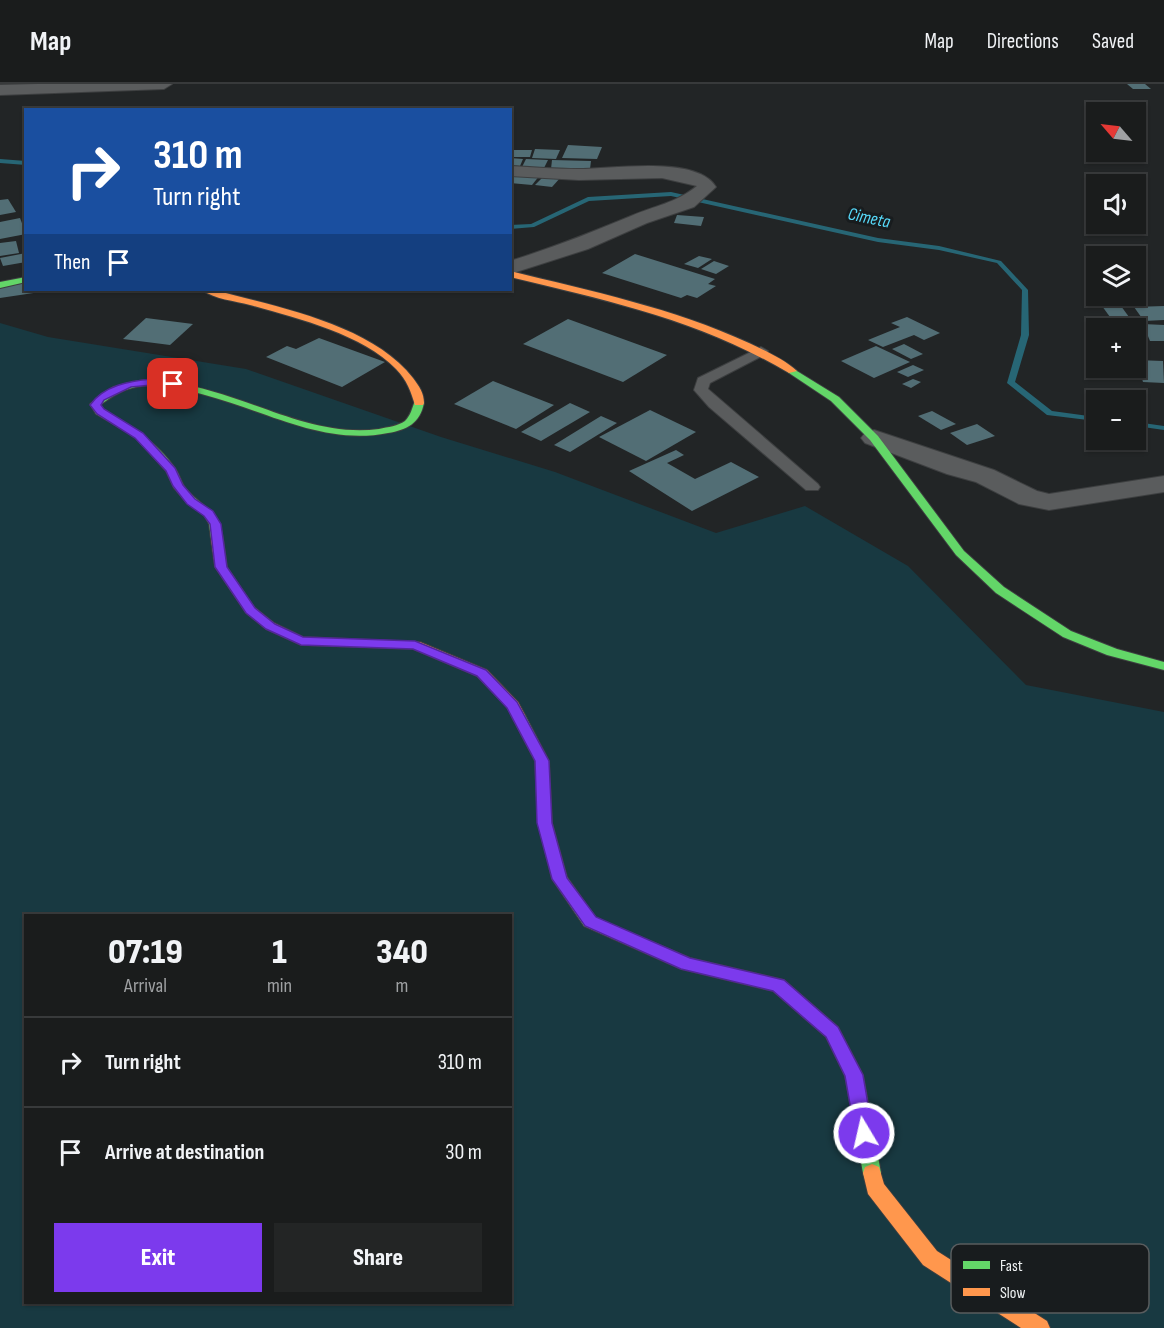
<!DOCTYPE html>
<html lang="en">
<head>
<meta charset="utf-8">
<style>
	:root { --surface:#1a1c1c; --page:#232525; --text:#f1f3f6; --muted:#9fa1a3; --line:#383a3b; --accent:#7c3aed }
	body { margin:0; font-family:"Sofia Sans Condensed",sans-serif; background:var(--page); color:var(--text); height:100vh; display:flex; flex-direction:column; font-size:22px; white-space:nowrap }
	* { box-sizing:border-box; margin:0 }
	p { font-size:20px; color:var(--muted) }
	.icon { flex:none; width:33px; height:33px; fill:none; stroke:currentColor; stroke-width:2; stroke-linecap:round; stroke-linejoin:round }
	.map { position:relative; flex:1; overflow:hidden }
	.drawer { position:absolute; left:24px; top:830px; width:488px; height:390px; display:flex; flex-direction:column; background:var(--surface); border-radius:0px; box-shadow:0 2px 4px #0004,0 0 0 2px var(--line) }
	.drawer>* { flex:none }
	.top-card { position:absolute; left:24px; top:24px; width:488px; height:183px; border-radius:0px; box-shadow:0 2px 4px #0004,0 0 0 2px var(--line); background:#1a4fa0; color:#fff; overflow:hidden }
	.needle { width:39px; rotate:298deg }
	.controls { position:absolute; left:1086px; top:18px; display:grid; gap:12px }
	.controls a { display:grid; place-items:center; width:60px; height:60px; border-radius:0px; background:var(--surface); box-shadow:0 2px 4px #0004,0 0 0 2px var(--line); font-size:30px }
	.pin { position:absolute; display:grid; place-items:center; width:51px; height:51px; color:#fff; margin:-26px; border-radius:12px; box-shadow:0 3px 9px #0006 }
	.me { position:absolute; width:66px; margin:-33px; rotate:351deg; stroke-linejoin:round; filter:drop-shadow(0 0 4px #0008) }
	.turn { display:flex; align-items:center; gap:21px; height:126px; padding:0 30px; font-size:27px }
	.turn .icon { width:78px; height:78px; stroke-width:2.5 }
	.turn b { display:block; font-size:42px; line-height:51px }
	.then { display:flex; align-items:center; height:57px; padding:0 30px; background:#0003; gap:12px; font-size:22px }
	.eta { display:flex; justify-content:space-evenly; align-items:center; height:102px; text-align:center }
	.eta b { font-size:36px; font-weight:800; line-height:42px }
	.action { display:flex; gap:12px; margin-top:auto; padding:12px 30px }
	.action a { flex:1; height:69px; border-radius:0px; background:var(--accent); color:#fff; font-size:24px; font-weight:800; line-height:69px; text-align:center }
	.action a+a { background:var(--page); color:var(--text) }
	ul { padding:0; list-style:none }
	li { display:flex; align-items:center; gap:18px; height:90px; padding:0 30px; border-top:2px solid var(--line) }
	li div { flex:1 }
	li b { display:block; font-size:22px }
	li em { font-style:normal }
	header { display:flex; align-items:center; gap:36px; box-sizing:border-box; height:84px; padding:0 30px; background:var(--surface); border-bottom:2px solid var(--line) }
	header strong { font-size:28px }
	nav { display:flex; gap:33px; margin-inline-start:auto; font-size:21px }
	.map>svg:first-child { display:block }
	.green { fill:#183941; fill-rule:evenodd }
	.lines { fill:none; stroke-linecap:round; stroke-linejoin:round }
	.stream { fill:#276675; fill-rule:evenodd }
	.building { fill:#526e75 }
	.lane-casing { stroke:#3d3f40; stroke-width:2 }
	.street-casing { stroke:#3d3f40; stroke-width:2 }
	.fast-casing { stroke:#3d3f40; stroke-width:2 }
	.slow-casing { stroke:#3d3f40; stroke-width:2 }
	.lane { fill:#5a5c5d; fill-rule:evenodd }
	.street { fill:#5a5c5d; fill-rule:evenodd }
	.fast { fill:#63d668; fill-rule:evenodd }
	.slow { fill:#ff974d; fill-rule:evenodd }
	.route { fill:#7c3aed; stroke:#51269a; stroke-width:1.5 }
	.labels { text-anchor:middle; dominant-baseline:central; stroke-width:6; stroke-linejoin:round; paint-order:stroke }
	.far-water-label { font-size:18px; font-style:italic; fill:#57dafa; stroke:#181c1e }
	.key { fill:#181c1e; stroke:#585c5e; stroke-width:1.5 }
	.key-label { font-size:16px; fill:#eff2f3 }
</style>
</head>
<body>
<header>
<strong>Map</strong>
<nav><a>Map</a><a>Directions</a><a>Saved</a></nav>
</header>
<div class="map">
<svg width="1164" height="1244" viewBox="0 0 1164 1244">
	<rect width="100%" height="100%" fill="#222526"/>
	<path class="green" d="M 0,239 L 48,253 L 246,285 L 441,353 L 555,388 L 716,449 L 805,422 L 908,482 L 1026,601 L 1164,628 L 1164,1244 L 0,1244 ZM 26,831 L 510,831 L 510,1218 L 26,1218 Z"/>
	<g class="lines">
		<g class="stream">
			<path d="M 0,75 L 26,77 L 26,81 L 0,79 Z"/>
			<path d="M 671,108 L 878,154 L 939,162 L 1001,177 L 1028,206 L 1029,251 L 1015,298 L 1052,327 L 1096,333 L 1096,337 L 1047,331 L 1007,299 L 1021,251 L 1022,206 L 997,179 L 939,166 L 878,158 L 671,112 L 589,117 L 534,143 L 510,145 L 510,141 L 531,140 L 588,113 Z"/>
			<path d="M 1136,338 L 1164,342 L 1164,346 L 1136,342 Z"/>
		</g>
	</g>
	<g class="building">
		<path d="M 1127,0 L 1145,0 L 1151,5 L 1133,5 Z"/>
		<path d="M 568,61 L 602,63 L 597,75 L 562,74 Z"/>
		<path d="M 535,65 L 560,66 L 556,75 L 532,74 Z"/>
		<path d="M 510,66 L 532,66 L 530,73 L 510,73 Z"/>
		<path d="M 510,74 L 523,75 L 520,82 L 510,81 Z"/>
		<path d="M 526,75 L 548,76 L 543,86 L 521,85 Z"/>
		<path d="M 552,76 L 591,77 L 590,85 L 551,85 Z"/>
		<path d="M 514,88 L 540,91 L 532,101 L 510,99 L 510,93 Z"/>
		<path d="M 545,91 L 561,93 L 552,103 L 535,101 Z"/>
		<path d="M 8,115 L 16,128 L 0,131 L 0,116 Z"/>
		<path d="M 677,131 L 704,133 L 701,142 L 674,139 Z"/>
		<path d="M 20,134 L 26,150 L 0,155 L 0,138 Z"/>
		<path d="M 16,157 L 19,169 L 0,172 L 0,159 Z"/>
		<path d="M 26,169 L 26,178 L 3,182 L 0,174 Z"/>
		<path d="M 635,170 L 715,195 L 708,200 L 716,202 L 697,214 L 687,211 L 681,214 L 602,189 Z"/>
		<path d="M 699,172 L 712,175 L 698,184 L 684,180 Z"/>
		<path d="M 714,177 L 729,182 L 716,190 L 701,185 Z"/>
		<path d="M 26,199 L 26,206 L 47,207 L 0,214 L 0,203 Z"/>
		<path d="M 1102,222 L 1121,222 L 1129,233 L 1110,233 Z"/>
		<path d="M 1164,222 L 1164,236 L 1144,237 L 1134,223 Z"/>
		<path d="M 907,233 L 940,249 L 924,256 L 914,251 L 883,263 L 868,256 L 900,243 L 891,239 Z"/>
		<path d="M 146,234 L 193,240 L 170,261 L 123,255 Z"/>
		<path d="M 568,235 L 667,271 L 623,298 L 523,260 Z"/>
		<path d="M 1119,238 L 1138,239 L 1144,251 L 1136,250 L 1136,244 L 1122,244 Z"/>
		<path d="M 1143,240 L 1164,241 L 1164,257 L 1150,257 Z"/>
		<rect x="1091" y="252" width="5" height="18"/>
		<path d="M 319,254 L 385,278 L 342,303 L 266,273 L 287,262 L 296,265 Z"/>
		<path d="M 904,260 L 923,270 L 911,275 L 892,265 Z"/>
		<path d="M 876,262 L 910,278 L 874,294 L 841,277 Z"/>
		<path d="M 1093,274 L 1096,275 L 1096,284 L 1132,284 L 1134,289 L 1098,287 Z"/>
		<path d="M 1136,276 L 1163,277 L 1164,299 L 1143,298 Z"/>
		<path d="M 913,281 L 924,286 L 908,293 L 897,288 Z"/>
		<path d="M 913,295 L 921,298 L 911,304 L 902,300 Z"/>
		<path d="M 493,297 L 554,321 L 516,345 L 454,320 Z"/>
		<path d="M 570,319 L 590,328 L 541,357 L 521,348 Z"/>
		<path d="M 650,326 L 696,348 L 646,377 L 599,353 Z"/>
		<path d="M 932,327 L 956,340 L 941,346 L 918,332 Z"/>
		<path d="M 601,332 L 617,339 L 570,368 L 554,361 Z"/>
		<path d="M 977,340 L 995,352 L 967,361 L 950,349 Z"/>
		<path d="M 676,366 L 684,371 L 667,379 L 695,395 L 731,378 L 759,393 L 692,427 L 629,387 Z"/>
	</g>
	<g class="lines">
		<defs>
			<path id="lane" d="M 761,263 L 768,267 L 766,270 L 710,299 L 708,305 L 818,400 L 820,403 L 818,406 L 806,406 L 709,323 L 694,306 L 698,294 Z"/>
			<g id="street">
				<path d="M 37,0 L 172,0 L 164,5 L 0,11 L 0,1 Z"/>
				<path d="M 510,82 C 533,83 556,85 579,85 C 612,85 697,71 716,103 L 694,123 L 647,139 L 588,165 L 510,190 L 510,177 C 552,164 590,149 631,132 C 656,121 674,120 697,102 L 662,94 L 579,96 L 510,92 Z"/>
				<path d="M 874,346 L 994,386 L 1037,407 L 1049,410 L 1164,392 L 1164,408 L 1049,426 L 1019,420 L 976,398 L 947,390 L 865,359 L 861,354 L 865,349 Z"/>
			</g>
			<g id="fast">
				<path d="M 26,193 L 26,198 L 0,204 L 0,198 Z"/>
				<path d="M 792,284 L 839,313 L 878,352 L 964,467 L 1004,503 L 1071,547 L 1117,565 L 1164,578 L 1164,586 L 1107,571 L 1063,553 L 996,509 L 956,471 L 870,356 L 831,317 L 789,289 L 787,287 Z"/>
				<path d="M 143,296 C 166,298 188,300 211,307 C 266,322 320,353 379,345 C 388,343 398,342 405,337 C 411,331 412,324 415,317 L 423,317 L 424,319 C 420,339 407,346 388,349 C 324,362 266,327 205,311 C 186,306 162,300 142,302 C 125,304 114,311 100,321 L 104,326 C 131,342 157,358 175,384 C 180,391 181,399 186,405 C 203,424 219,426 223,455 L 217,458 L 211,455 L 209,440 L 204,431 L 187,419 L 174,404 L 166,387 L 135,353 L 96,330 L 90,320 L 113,303 Z"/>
				<path d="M 518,626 L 525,631 L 549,677 L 552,739 L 567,793 L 596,834 L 690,874 L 784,896 L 838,943 L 863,991 L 881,1089 L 879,1095 L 872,1098 L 865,1095 L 863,1089 L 845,992 L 826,953 L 773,907 L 681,885 L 584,842 L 552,795 L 538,739 L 535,677 L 511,631 Z"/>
			</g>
			<g id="slow">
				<path d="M 510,187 C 591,207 673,224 749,259 C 765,267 784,275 797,287 L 789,289 C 699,236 609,217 510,193 Z"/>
				<path d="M 202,206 L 214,206 C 277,223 371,240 413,294 C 419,302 424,309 424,319 L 423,321 L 415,321 C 411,308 407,296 396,285 C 362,250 296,234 250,221 C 235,217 214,215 202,206 Z"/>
				<path d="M 217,452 L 223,455 L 227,483 L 254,523 L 274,539 L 303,553 L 420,558 L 487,586 L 518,618 L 525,631 L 523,634 L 513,634 L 507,623 L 477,592 L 413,565 L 301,561 L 266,545 L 246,529 L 215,483 L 211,455 Z"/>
				<path d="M 872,1080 L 879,1083 L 884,1100 L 937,1167 L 1047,1237 L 1050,1244 L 1021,1244 L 923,1181 L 868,1110 L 863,1089 L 865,1083 Z"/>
			</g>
		</defs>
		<use href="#lane" class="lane-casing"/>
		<use href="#street" class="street-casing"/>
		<use href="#fast" class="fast-casing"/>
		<use href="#slow" class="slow-casing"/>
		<use href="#lane" class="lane"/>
		<use href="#street" class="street"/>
		<use href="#fast" class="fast"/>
		<use href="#slow" class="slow"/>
	</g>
	<path class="route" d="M 152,295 L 173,297 L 178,300 L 173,303 L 152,301 L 131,303 L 104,316 L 101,321 L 104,325 L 143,349 L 175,384 L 183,401 L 195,415 L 213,427 L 221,440 L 227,483 L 255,524 L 275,540 L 303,553 L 415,557 L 486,586 L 517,618 L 549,677 L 552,739 L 567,794 L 596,833 L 690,874 L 784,896 L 838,943 L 863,991 L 873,1049 L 870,1055 L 864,1057 L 857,1055 L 855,1049 L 845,992 L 826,953 L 773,907 L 681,885 L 585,842 L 552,795 L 537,739 L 535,677 L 507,624 L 477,592 L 413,565 L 301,561 L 266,545 L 246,529 L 215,483 L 210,440 L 204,432 L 187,420 L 173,402 L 166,387 L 135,354 L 97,330 L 90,321 C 104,301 130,297 152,295 Z"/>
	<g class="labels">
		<g class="far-water-label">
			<text transform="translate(869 134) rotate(12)">Cimeta</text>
		</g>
	</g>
	<rect x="951" y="1160" width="198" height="69" rx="9" class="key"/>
	<rect x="963" y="1177" width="27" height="8" fill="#63d668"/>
	<rect x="963" y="1204" width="27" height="8" fill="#ff974d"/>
	<g class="key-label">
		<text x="1000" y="1187">Fast</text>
		<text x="1000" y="1214">Slow</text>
	</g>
</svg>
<div class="controls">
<a><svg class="needle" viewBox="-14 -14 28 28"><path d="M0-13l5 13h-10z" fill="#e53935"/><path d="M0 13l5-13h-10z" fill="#9fa1a3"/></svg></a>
<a><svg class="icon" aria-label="sound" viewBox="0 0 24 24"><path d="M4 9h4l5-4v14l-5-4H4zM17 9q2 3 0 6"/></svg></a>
<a><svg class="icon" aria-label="layers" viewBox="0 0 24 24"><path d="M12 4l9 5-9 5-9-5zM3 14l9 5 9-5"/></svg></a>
<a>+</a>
<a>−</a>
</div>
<div class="pin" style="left:173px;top:300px;background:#d93025"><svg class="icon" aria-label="arrive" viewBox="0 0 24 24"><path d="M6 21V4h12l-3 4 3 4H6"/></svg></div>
<svg class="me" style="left:864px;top:1049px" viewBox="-20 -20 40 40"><circle r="17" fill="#7c3aed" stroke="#fff" stroke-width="3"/><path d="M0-11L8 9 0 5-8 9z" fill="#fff"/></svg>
<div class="top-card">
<div class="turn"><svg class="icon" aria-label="right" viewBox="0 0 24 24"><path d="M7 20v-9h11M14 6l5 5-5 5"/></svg><div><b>310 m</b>Turn right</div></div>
<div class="then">Then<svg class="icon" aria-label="arrive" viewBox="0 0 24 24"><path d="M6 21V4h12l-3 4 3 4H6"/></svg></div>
</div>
<section class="drawer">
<div class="eta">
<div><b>07:19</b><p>Arrival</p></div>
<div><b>1</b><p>min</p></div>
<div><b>340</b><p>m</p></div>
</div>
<ul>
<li><svg class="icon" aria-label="right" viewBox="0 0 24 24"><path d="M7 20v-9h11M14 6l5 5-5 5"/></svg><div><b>Turn right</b></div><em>310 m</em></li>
<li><svg class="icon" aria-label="arrive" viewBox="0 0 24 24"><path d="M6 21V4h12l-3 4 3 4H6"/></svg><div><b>Arrive at destination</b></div><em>30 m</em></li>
</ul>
<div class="action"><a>Exit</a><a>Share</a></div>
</section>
</div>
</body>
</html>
